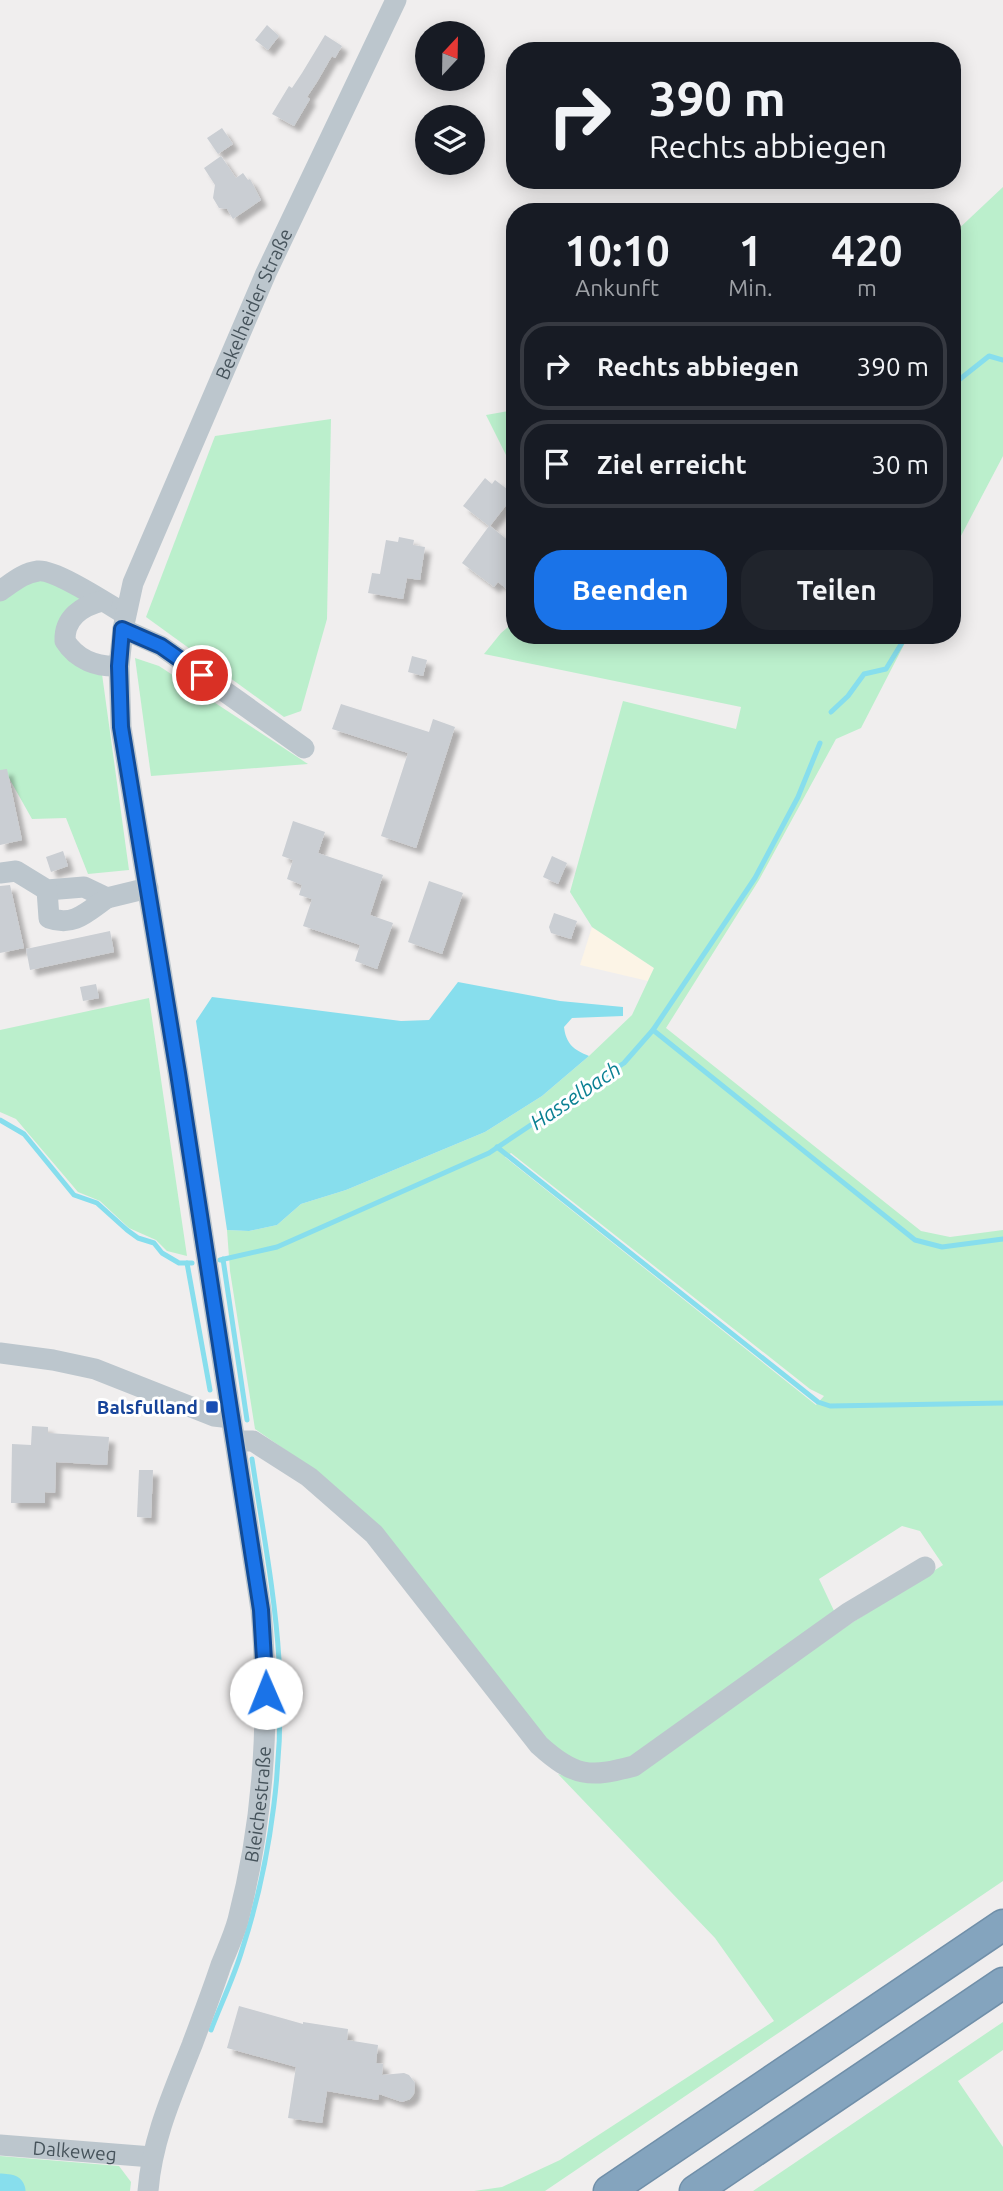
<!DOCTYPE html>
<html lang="de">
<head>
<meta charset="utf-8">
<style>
	:root { --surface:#171b24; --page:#20242c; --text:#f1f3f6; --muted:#9ea1a6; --line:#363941; --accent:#1a73e8 }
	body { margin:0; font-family:Ubuntu,sans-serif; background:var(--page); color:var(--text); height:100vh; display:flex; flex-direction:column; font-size:26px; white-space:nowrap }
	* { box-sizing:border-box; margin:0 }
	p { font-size:23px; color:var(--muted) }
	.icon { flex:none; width:38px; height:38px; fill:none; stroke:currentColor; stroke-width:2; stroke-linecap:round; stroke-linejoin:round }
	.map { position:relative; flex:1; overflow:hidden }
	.panel { position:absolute; left:506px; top:203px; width:455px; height:441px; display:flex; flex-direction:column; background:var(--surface); border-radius:28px; box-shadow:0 4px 18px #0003 }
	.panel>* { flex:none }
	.banner { position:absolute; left:506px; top:42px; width:455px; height:147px; border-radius:28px; box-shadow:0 4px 18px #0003; background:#171b24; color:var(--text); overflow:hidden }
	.needle { width:46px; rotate:22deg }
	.buttons { position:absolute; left:415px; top:21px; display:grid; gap:14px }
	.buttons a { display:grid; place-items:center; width:70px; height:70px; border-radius:50%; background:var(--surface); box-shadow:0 4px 18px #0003; font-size:35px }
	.pin { position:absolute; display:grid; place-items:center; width:60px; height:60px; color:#fff; margin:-30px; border:4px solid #fff; border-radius:50%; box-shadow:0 2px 7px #0007 }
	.me { position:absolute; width:77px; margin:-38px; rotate:359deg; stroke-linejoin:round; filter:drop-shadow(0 0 5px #0008) }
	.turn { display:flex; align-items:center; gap:24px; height:147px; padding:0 28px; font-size:32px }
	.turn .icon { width:91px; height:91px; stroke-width:2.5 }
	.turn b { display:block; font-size:49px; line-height:60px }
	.eta { display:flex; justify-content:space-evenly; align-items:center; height:119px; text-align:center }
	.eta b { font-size:42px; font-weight:700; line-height:49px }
	.primary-button { display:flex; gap:14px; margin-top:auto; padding:14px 28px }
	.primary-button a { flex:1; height:80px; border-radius:28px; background:var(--accent); color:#fff; font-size:28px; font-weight:700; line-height:80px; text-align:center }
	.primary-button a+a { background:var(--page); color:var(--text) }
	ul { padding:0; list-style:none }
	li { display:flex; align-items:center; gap:21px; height:88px; margin:0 14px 10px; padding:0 14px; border:4px solid var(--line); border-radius:28px }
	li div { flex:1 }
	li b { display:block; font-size:26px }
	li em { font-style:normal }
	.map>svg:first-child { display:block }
	.commercial { fill:#fcf4e6 }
	.green { fill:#bbefcc; fill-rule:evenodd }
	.water { fill:#87deed }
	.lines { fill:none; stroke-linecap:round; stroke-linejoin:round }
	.stream { stroke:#87deed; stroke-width:5 }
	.river { stroke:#87deed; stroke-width:33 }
	.building { fill:#caced3; filter:url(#shadow) }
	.highway-casing { stroke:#708fa9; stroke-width:33 }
	.minor { stroke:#bcc6cd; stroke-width:21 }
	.highway { stroke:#84a4be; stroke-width:30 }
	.route-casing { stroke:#114b97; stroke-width:18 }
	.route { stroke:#1a73e8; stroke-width:12 }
	.transit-dot { fill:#1a4fb4; stroke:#fff; stroke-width:2.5 }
	.labels { text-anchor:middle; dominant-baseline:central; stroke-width:6; stroke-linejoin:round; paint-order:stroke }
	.street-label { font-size:19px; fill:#46535b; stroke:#fff }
	.transit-label { font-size:19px; font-weight:bold; fill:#164399; stroke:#fff; text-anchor:end }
	.water-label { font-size:21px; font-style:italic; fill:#0b8093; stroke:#fff }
</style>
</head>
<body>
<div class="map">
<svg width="1003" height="2191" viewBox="0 0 1003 2191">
	<defs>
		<filter id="shadow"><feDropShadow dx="6" dy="6" stdDeviation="2" flood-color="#0004"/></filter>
	</defs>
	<rect width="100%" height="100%" fill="#f0eeee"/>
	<path class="commercial" d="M 592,927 L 654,968 L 648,981 L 580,965 Z"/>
	<g class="green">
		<path d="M 1003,187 L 1003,456 L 952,553 L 952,235 Z"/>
		<path d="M 514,410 L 514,463 L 510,463 L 486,415 Z"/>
		<path d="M 331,419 L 327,619 L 301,711 L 284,717 L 146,617 L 215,436 Z"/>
		<path d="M 40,577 L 89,598 L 60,622 L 102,674 L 129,870 L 88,874 L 66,818 L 32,819 L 5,771 L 0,772 L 0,598 Z"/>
		<path d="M 514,622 L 514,635 L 909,635 L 861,728 L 836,739 L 759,880 L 666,1028 L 921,1231 L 950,1237 L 1003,1230 L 1003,1881 L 545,2191 L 474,2191 L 502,2187 L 560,2160 L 774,2021 L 715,1938 L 558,1774 C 599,1785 602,1784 641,1770 L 850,1624 L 943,1565 L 920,1531 L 902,1526 L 819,1579 L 836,1615 L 632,1759 C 623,1762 613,1766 604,1767 C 583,1769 559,1752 543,1739 L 377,1528 L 310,1467 L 255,1429 L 230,1271 L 227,1230 L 249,1231 L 277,1225 L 301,1204 L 346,1190 L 485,1132 L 542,1096 L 589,1056 L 632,1015 L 654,968 L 592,927 L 570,892 L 623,701 L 736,729 L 741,707 L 484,654 L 501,633 ZM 511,1153 L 810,1389 L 824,1396 L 816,1405 L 505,1157 Z"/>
		<path d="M 135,658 L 159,666 L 308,764 L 151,776 Z"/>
		<path d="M 149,998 L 187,1256 L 167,1251 L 156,1240 L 129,1228 L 100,1201 L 78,1192 L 16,1119 L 0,1112 L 0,1030 Z"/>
		<path d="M 1003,2022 L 1003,2050 L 958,2081 L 1003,2147 L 1003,2191 L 753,2191 Z"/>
		<path d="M 0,2156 L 119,2166 L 131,2182 L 130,2191 L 0,2191 Z"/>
	</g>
	<path class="water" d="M 458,982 L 560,1001 L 623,1007 L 623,1016 L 572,1018 L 564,1027 C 566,1044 574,1050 589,1056 L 542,1096 L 485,1132 L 346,1190 L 301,1204 L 277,1225 L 249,1231 L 227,1230 L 196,1021 L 212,997 L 401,1021 L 429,1020 Z"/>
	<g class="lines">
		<g class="stream">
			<path d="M 952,390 L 955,383 L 989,356 L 1003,360"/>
			<path d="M 952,404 L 955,413 L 954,428 L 952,429"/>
			<path d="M 831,712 L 848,696 L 864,674 L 886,669 L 903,641 L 904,635"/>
			<path d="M 653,1030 L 915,1240 L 942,1247 L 1003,1239"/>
			<path d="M 0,1120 L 24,1134 L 74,1195 L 97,1203 L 127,1230 L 138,1238 L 154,1243 L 162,1253 L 179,1263 L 192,1263"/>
			<path d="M 497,1147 L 818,1402 L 830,1406 L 1003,1403"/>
			<path d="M 223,1259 L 247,1420"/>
			<path d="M 220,1260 L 277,1247 L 489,1153 L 624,1063 L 653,1030 L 755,878 L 798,797 L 820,743"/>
			<path d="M 187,1263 L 210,1390"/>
			<path d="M 211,2030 C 221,2004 234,1977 242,1950 C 272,1859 284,1756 279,1660 C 275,1593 262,1526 252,1459"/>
		</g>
		<path class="river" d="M 0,2190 L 9,2191"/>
	</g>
	<g class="building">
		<path d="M 267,25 L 279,36 L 268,50 L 255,40 Z"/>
		<path d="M 325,35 L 342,46 L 335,58 L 332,56 L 317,82 L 307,97 L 310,99 L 294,126 L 272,114 L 289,86 L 292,88 L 302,73 Z"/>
		<path d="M 222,128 L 233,144 L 218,154 L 207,138 Z"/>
		<path d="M 221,156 L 236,178 L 243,173 L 248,180 L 250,179 L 261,200 L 233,219 L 227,209 L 219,208 L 213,198 L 215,185 L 204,168 Z"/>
		<path d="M 485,478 L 492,484 L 495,480 L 511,492 L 508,496 L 511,499 L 490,526 L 514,545 L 514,595 L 498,582 L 494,587 L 462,563 L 489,526 L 463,506 Z"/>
		<path d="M 399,537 L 414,540 L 413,545 L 425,547 L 420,580 L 407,578 L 403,599 L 368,593 L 372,573 L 380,574 L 386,540 L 398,542 Z"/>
		<path d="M 412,656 L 427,660 L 423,676 L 408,672 Z"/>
		<path d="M 341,704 L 429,732 L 433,719 L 455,727 L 416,848 L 381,836 L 408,753 L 332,729 Z"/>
		<path d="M 7,769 L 22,840 L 0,845 L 0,770 Z"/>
		<path d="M 293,821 L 325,832 L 318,853 L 383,875 L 370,915 L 393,923 L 377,969 L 355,961 L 360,945 L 303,926 L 312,899 L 299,895 L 302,885 L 287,879 L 293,860 L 282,856 Z"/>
		<path d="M 63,851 L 68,866 L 51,872 L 46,857 Z"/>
		<path d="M 552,856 L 567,863 L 558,884 L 543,877 Z"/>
		<path d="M 429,881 L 463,893 L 442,954 L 408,942 Z"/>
		<path d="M 10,885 L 24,948 L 0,953 L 0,886 Z"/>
		<path d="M 554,913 L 577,921 L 571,939 L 551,933 L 549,927 Z"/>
		<path d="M 110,931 L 114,952 L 30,970 L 26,949 Z"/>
		<path d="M 96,984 L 99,998 L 83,1001 L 80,987 Z"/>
		<path d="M 32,1426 L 48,1427 L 48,1433 L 109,1437 L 107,1465 L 56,1462 L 55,1493 L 45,1492 L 45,1503 L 11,1503 L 12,1444 L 31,1445 Z"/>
		<path d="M 139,1470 L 153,1470 L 151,1518 L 137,1517 Z"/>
		<path d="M 239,2006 L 303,2024 L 303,2022 L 348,2029 L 347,2040 L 378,2045 L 376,2063 L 383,2064 L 382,2075 L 404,2073 L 409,2075 L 415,2083 L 414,2094 L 410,2099 L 402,2102 L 379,2094 L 378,2100 L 327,2091 L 322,2123 L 288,2118 L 296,2067 L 227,2048 Z"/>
	</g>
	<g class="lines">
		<defs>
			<g id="highway">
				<path d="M 609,2191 L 1003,1925"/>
				<path d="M 695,2191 L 1003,1983"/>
			</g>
		</defs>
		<use href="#highway" class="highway-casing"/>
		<g class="minor">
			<path d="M 0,591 C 12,583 23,573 38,571 C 55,569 108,604 125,614"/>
			<path d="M 102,601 C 82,606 64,618 65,641 C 77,660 97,667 119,666"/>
			<path d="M 123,629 L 161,646 L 304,748"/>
			<path d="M 0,873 L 16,871 L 47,890 L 84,887 L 107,898 L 148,888"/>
			<path d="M 47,890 L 49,918 C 74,927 87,912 107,898"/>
			<path d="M 0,1353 L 53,1360 L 95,1369 L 214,1416 L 231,1418"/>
			<path d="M 235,1441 L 253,1441 L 309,1477 L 374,1534 L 539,1745 C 574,1777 590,1778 634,1766 L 848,1613 L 925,1567"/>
			<path id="s1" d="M 0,2145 L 152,2157"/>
			<path id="s2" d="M 148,2191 C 152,2139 173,2093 192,2045 C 202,2018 212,1992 221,1965 C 227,1950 234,1935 238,1920 C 264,1820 270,1713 261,1610 L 178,1073 L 121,727 L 119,666 L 123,629 L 133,583 L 266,273 L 396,0"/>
		</g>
		<use href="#highway" class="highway"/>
	</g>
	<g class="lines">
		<defs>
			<path id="route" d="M 202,675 L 161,646 L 122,629 L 119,666 L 121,727 L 178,1073 L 261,1610 L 266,1693"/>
		</defs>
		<use href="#route" class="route-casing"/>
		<use href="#route" class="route"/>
	</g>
	<rect class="transit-dot" x="205" y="1400" width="14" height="14" rx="3.5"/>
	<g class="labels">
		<g class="street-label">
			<text stroke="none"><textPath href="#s2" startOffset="1942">Bekelheider Straße</textPath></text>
			<text stroke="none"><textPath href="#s2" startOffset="404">Bleichestraße</textPath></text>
			<text stroke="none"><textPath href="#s1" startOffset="75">Dalkeweg</textPath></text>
		</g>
		<g class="transit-label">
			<text x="198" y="1407">Balsfulland</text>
		</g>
		<g class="water-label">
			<text transform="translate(575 1095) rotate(-34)">Hasselbach</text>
		</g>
	</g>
</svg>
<div class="buttons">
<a><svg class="needle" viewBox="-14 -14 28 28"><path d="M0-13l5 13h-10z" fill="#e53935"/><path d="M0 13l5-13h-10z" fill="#9ea1a6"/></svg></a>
<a><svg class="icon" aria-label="layers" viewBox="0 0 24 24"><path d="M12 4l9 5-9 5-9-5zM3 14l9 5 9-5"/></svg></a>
</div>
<div class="pin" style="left:202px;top:675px;background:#d93025"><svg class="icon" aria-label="arrive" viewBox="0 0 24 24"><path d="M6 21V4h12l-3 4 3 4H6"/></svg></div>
<svg class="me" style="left:266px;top:1693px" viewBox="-20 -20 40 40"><circle r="19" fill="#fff"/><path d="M0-13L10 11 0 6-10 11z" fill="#1a73e8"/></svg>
<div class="banner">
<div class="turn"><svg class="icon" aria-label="right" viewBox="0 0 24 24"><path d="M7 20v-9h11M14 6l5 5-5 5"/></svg><div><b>390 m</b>Rechts abbiegen</div></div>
</div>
<section class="panel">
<div class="eta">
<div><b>10:10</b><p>Ankunft</p></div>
<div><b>1</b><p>Min.</p></div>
<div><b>420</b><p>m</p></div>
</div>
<ul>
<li><svg class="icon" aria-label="right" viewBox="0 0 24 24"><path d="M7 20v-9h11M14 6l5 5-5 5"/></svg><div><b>Rechts abbiegen</b></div><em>390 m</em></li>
<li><svg class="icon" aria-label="arrive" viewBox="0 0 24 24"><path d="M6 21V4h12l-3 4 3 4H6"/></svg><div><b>Ziel erreicht</b></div><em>30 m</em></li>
</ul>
<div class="primary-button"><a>Beenden</a><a>Teilen</a></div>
</section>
</div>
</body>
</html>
